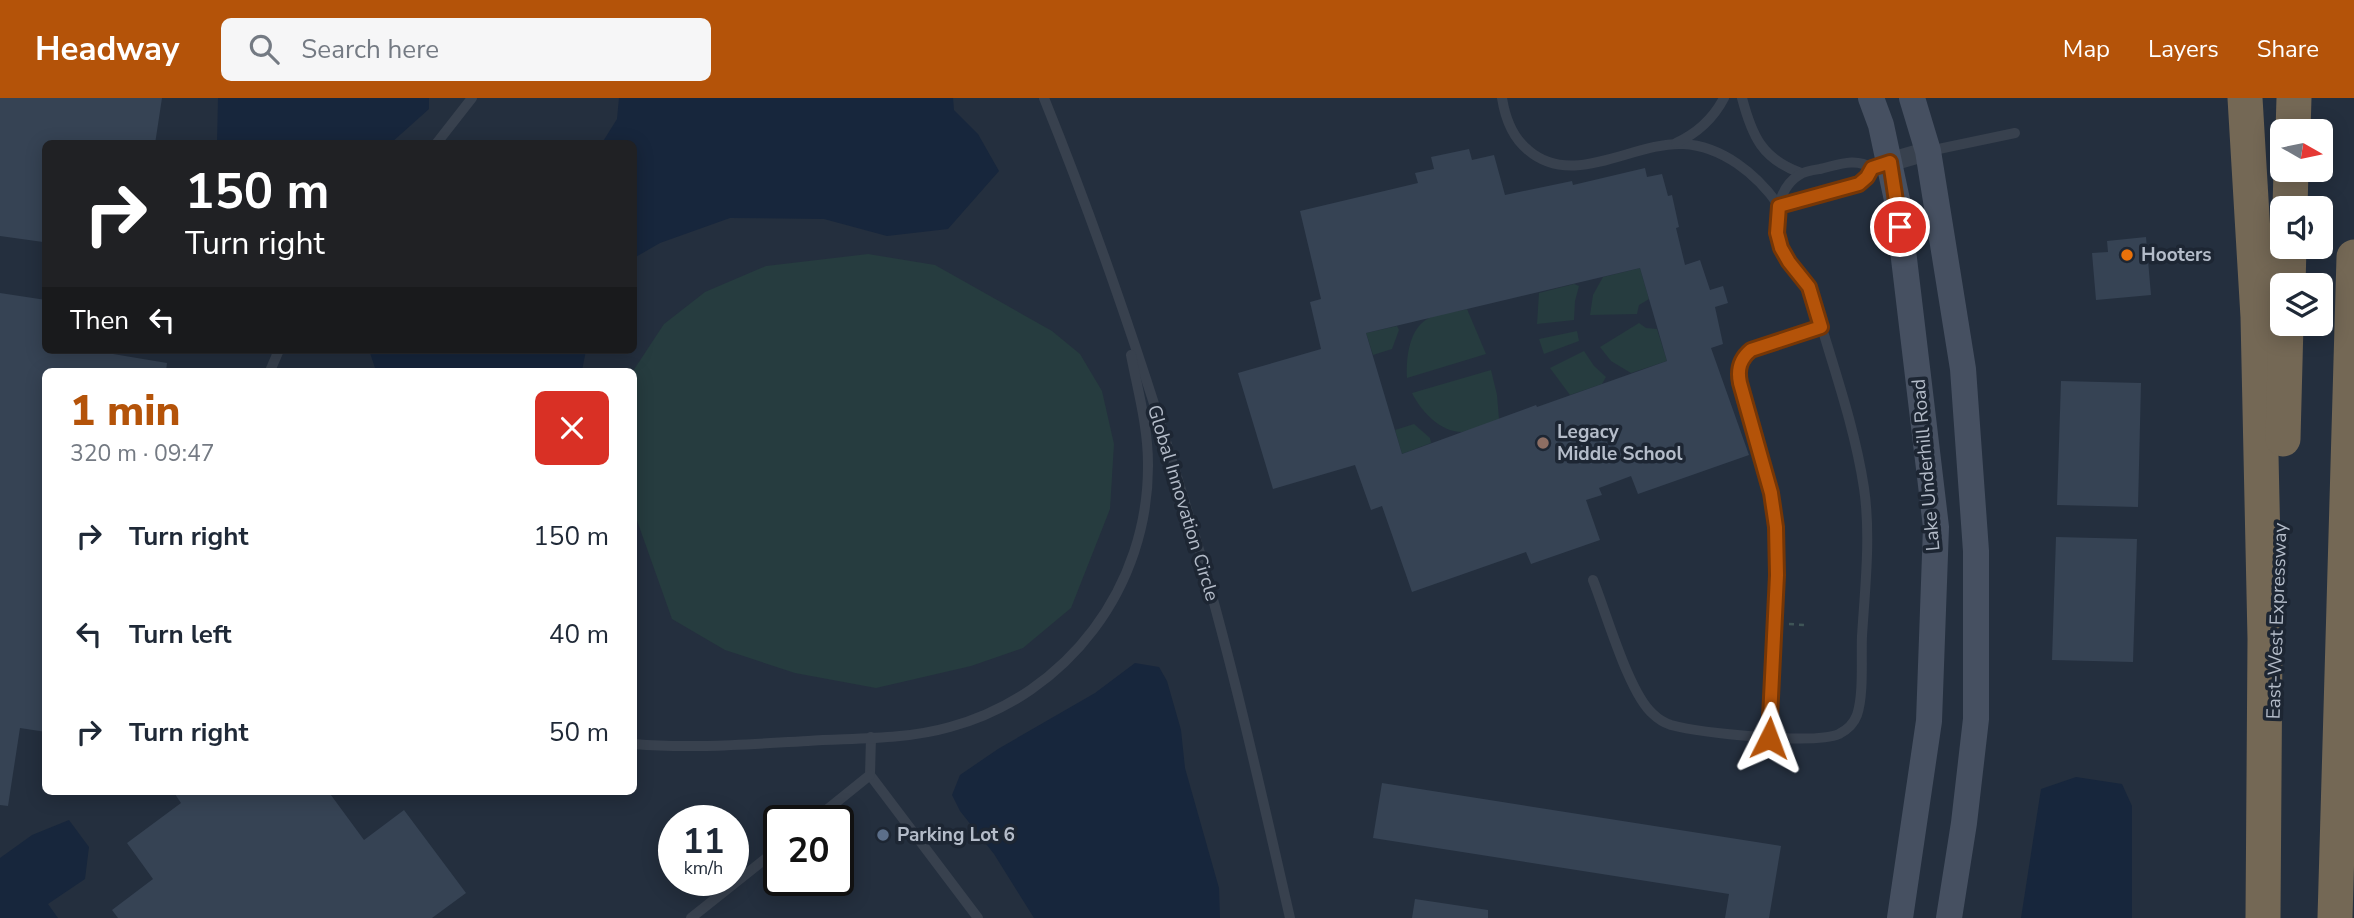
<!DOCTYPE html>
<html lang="en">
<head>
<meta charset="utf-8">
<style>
	:root { --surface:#fff; --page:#f6f6f7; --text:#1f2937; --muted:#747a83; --accent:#b45309 }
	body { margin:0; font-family:"Nunito Sans",sans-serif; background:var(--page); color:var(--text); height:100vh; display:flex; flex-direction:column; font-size:26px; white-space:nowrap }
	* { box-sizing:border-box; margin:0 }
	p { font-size:23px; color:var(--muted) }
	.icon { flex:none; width:38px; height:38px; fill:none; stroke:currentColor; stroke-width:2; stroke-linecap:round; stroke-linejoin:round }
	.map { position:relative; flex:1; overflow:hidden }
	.side { position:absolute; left:42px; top:270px; width:595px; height:427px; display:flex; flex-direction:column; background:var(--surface); border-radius:10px; box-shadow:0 4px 18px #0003 }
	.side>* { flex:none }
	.hud { position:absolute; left:42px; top:42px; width:595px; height:214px; border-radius:10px; box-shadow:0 4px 18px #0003; background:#202124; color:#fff; overflow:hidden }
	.needle { width:46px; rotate:99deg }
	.controls { position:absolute; left:2270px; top:21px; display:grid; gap:14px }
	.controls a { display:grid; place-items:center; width:63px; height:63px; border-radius:10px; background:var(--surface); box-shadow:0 4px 18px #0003; font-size:35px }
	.speed { position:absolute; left:658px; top:707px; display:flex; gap:14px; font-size:35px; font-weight:700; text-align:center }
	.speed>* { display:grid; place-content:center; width:91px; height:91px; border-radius:50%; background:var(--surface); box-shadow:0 4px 18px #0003; line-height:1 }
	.speed small { font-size:18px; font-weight:400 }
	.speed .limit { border:4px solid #111; border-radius:10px; background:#fff; color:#111 }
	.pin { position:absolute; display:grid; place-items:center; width:60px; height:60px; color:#fff; margin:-30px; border:4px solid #fff; border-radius:50%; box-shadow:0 2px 7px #0007 }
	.me { position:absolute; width:77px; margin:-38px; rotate:3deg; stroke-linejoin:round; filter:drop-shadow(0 0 5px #0008) }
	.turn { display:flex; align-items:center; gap:24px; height:147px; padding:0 28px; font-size:32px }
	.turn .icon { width:91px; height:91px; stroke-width:2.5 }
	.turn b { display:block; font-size:49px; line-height:60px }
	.then { display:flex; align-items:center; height:66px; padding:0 28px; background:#0003; gap:14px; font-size:26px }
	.round { display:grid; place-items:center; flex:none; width:74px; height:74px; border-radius:10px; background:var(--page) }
	.headline { display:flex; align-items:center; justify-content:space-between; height:119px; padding:0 28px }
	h1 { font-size:42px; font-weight:800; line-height:52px; color:var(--accent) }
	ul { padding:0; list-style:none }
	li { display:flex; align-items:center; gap:21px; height:98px; padding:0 28px }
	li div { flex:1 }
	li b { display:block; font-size:26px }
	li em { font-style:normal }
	header { display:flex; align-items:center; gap:42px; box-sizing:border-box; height:98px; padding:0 35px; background:var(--accent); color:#fff }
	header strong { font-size:33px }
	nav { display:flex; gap:38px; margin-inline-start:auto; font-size:24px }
	.search { width:490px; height:63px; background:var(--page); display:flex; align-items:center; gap:18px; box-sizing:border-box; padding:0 24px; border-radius:10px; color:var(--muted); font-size:26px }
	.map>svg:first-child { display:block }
	.green { fill:#263c3f }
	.water { fill:#17263c }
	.building { fill:#364354; fill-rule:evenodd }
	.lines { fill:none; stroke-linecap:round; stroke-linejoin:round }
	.path { stroke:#3f5557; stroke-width:2.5; stroke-dasharray:5 5; stroke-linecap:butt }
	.lane { stroke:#38414e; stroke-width:10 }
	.street { stroke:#38414e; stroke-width:19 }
	.secondary { stroke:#465061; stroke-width:26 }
	.highway { stroke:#746855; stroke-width:35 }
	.route-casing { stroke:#753606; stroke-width:18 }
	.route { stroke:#b45309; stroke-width:12 }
	.food-dot { fill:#e8710a; stroke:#1d2633; stroke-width:2.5 }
	.education-dot { fill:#8d6e63; stroke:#1d2633; stroke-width:2.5 }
	.service-dot { fill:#5c6f8a; stroke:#1d2633; stroke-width:2.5 }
	.labels { text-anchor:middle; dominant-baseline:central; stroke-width:7; stroke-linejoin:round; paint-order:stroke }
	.poi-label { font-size:19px; font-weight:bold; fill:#b4bcc9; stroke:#1d2633; text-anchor:start }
	.street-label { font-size:19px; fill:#b4bcc9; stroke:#1d2633 }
</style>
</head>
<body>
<header>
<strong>Headway</strong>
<div class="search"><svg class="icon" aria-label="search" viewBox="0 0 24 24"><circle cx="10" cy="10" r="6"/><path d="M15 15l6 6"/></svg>Search here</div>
<nav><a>Map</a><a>Layers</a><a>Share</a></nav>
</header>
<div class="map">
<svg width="2354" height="820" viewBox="0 0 2354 820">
	<rect width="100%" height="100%" fill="#242f3e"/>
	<g class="green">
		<path d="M 868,156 L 935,167 L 1052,233 L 1080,256 L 1102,293 L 1114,346 L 1110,411 L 1071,510 L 1023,550 L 971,568 L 876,590 L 795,575 L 725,552 L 672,521 L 634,414 L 633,273 L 664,226 L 705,194 L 766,168 Z"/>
		<path d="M 1640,170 L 1649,201 L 1639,207 L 1637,216 L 1590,217 L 1593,197 L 1603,179 Z"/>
		<path d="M 1574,186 L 1579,188 L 1575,203 L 1574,222 L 1537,226 L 1539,195 Z"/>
		<path d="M 1467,211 L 1486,256 L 1407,280 C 1406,260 1409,230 1429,220 C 1440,215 1455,214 1467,211 Z"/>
		<path d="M 1639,225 L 1646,230 L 1657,231 L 1667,263 L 1631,275 L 1611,263 L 1600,249 Z"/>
		<path d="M 1397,228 L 1399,232 L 1392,251 L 1373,257 L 1366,235 Z"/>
		<path d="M 1577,233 L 1579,243 L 1544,256 L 1539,241 Z"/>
		<path d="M 1584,253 L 1594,268 L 1606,279 L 1602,286 L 1570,297 L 1550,270 Z"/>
		<path d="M 1491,272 L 1497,297 L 1499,321 C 1489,325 1473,334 1462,334 C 1440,334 1421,313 1412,295 Z"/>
		<path d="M 1414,326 L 1430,340 L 1431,345 L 1402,356 L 1395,332 Z"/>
	</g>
	<g class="water">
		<path d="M 218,0 L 429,0 L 429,11 L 391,45 L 217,46 Z"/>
		<path d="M 619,0 L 953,0 L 954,12 L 978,36 L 999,73 L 948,131 L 887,138 L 824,121 L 730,120 L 660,145 L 634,160 L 634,46 L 602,45 L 617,21 Z"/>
		<path d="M 369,252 L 586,252 L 582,273 L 376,273 Z"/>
		<path d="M 1135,565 L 1159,569 L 1167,583 L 1181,632 L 1185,670 L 1219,790 L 1220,820 L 1034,820 L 994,756 L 960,713 L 952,697 L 960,677 L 998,651 L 1095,595 Z"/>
		<path d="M 2076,679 L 2122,686 L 2132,708 L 2132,820 L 2021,820 L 2041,691 Z"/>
		<path d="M 69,722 L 89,749 L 85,781 L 48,806 L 58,820 L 0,820 L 0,760 L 32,737 Z"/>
	</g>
	<g class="building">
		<path d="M 0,0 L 162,0 L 155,46 L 46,46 L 46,129 L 43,144 L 0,138 Z"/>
		<path d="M 1469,51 L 1472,62 L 1494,57 L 1505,97 L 1572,83 L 1573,87 L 1645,70 L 1647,79 L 1662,76 L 1668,98 L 1672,97 L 1679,129 L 1676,130 L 1685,167 L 1700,162 L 1710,192 L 1723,188 L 1728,205 L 1715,209 L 1723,246 L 1711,250 L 1749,357 L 1638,396 L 1631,378 L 1599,390 L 1602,397 L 1586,402 L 1600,442 L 1531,466 L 1526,454 L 1412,494 L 1382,408 L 1371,412 L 1355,367 L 1273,391 L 1238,275 L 1321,251 L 1310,204 L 1321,201 L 1300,113 L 1418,85 L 1415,75 L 1434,71 L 1431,59 ZM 1640,170 L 1667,263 L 1537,309 L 1536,307 L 1402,356 L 1366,235 Z"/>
		<path d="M 2146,139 L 2151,197 L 2096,202 L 2092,155 L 2108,154 L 2107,143 Z"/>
		<path d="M 0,195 L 46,202 L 46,252 L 89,252 L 167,265 L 166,273 L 46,273 L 46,634 L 20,630 L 8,708 L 0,707 Z"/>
		<path d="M 2061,283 L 2141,285 L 2138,409 L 2057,407 Z"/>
		<path d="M 2056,439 L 2137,441 L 2133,564 L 2052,562 Z"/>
		<path d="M 1382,685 L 1781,748 L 1769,820 L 1725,820 L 1729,796 L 1373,740 Z"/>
		<path d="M 173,693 L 328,693 L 364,742 L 404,712 L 466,795 L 432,820 L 118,820 L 112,812 L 153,781 L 127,745 L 181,705 Z"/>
		<path d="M 1415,801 L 1488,812 L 1488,820 L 1412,820 Z"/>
	</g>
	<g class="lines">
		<path class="path" d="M 1789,526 L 1804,527"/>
		<g class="lane">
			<path d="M 1044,0 C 1104,148 1155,302 1200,455 C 1235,576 1262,698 1290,820"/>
			<path d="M 1502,0 C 1505,19 1512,39 1528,52 C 1573,91 1632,44 1683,46 C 1722,48 1757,76 1779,108"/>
			<path d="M 1742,0 C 1752,38 1762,61 1801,75"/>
			<path d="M 1676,45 C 1698,35 1713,21 1724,0"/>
			<path d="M 436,46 L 472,0"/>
			<path d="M 1929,53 L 2015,35"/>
			<path d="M 1779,108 L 1859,86 L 1867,79 L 1872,70"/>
			<path d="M 270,273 L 279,252"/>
			<path d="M 1593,482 C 1606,514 1629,596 1653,616 C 1658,621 1665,625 1671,627 C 1701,635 1814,647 1839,636 C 1847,632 1854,625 1857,617 C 1864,596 1861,561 1862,538 C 1865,490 1871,438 1864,390 C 1854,324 1830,260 1812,196 C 1806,180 1791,171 1784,156 C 1772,132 1775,92 1799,77 C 1805,73 1813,72 1820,71 C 1838,67 1855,59 1872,70 L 1886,66"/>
			<path d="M 871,639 L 870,677 L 978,820"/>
			<path d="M 1769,640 C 1771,600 1773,561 1775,522 C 1777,479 1780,437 1771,394 C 1765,369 1734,284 1740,265 C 1748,245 1801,235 1821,229"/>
			<path d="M 634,646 C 691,651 750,646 808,643 C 855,640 904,642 950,629 C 1068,597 1149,488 1148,366 C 1148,329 1138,293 1131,257"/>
			<path d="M 813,723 L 870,677"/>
			<path d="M 691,820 L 779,750"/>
		</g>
		<path class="street" d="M 1890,64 L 1928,53"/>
		<g class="secondary">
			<path d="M 1871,0 L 1881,27 L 1897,102 L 1936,429 L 1929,623 L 1900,820"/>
			<path d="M 1912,0 L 1928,53 L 1963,271 L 1976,453 L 1976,621 L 1964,725 L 1949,820"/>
		</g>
		<g class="highway">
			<path d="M 2245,0 L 2258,219 L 2265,541 L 2263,820"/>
			<path d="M 2293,33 L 2294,0"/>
			<path d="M 2290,110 L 2291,72"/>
			<path d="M 2288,187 L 2289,149"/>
			<path d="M 2283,341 L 2286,226"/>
			<path d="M 2335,820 L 2354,159"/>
		</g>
	</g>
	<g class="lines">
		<defs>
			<path id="route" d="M 1769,640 L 1777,477 L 1776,429 L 1771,395 L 1740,285 C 1737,271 1740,261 1751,252 L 1821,229 L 1809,189 L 1789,164 L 1781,150 L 1777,135 L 1779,108 L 1859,86 L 1867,79 L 1872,70 L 1890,64 L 1900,129"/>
		</defs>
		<use href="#route" class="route-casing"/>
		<use href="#route" class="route"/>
	</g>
	<circle class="food-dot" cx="2127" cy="157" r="7"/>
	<circle class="education-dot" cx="1543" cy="345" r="7"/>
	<circle class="service-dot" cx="883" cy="737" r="7"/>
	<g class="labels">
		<g class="poi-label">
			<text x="2141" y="157">Hooters</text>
			<text x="1557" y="334">Legacy<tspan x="1557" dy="22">Middle School</tspan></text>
			<text x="897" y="737">Parking Lot 6</text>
		</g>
		<g class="street-label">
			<text transform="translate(1926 367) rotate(-95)">Lake Underhill Road</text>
			<text transform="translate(1183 405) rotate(73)">Global Innovation Circle</text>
			<text transform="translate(2277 523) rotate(-88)">East-West Expressway</text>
		</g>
	</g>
</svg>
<div class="controls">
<a><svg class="needle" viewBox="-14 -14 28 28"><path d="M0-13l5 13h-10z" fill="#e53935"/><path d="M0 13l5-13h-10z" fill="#747a83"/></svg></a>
<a><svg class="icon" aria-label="sound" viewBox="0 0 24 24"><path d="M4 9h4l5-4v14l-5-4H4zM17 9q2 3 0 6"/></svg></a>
<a><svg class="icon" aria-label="layers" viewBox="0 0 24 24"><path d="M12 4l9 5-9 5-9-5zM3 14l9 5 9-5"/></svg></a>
</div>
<div class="speed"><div>11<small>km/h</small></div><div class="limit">20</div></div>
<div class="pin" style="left:1900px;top:129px;background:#d93025"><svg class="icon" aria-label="arrive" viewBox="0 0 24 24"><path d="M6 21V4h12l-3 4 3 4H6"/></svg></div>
<svg class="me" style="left:1769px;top:640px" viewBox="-20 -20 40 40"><path d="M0-17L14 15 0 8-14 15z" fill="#b45309" stroke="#fff" stroke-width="4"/></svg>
<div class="hud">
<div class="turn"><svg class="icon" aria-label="right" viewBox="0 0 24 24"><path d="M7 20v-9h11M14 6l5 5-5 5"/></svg><div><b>150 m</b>Turn right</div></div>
<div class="then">Then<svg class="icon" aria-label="left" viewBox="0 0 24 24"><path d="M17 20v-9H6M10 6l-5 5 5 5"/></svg></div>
</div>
<section class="side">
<div class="headline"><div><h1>1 min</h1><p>320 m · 09:47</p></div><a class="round" style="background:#d93025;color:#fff"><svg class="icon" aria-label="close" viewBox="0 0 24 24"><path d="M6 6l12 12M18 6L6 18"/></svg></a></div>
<ul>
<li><svg class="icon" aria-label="right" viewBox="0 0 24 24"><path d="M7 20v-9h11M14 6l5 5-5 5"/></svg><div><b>Turn right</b></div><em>150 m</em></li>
<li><svg class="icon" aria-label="left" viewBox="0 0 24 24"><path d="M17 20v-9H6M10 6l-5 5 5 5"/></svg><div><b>Turn left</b></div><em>40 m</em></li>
<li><svg class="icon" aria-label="right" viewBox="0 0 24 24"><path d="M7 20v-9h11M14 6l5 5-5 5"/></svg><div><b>Turn right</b></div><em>50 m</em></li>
</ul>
</section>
</div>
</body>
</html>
